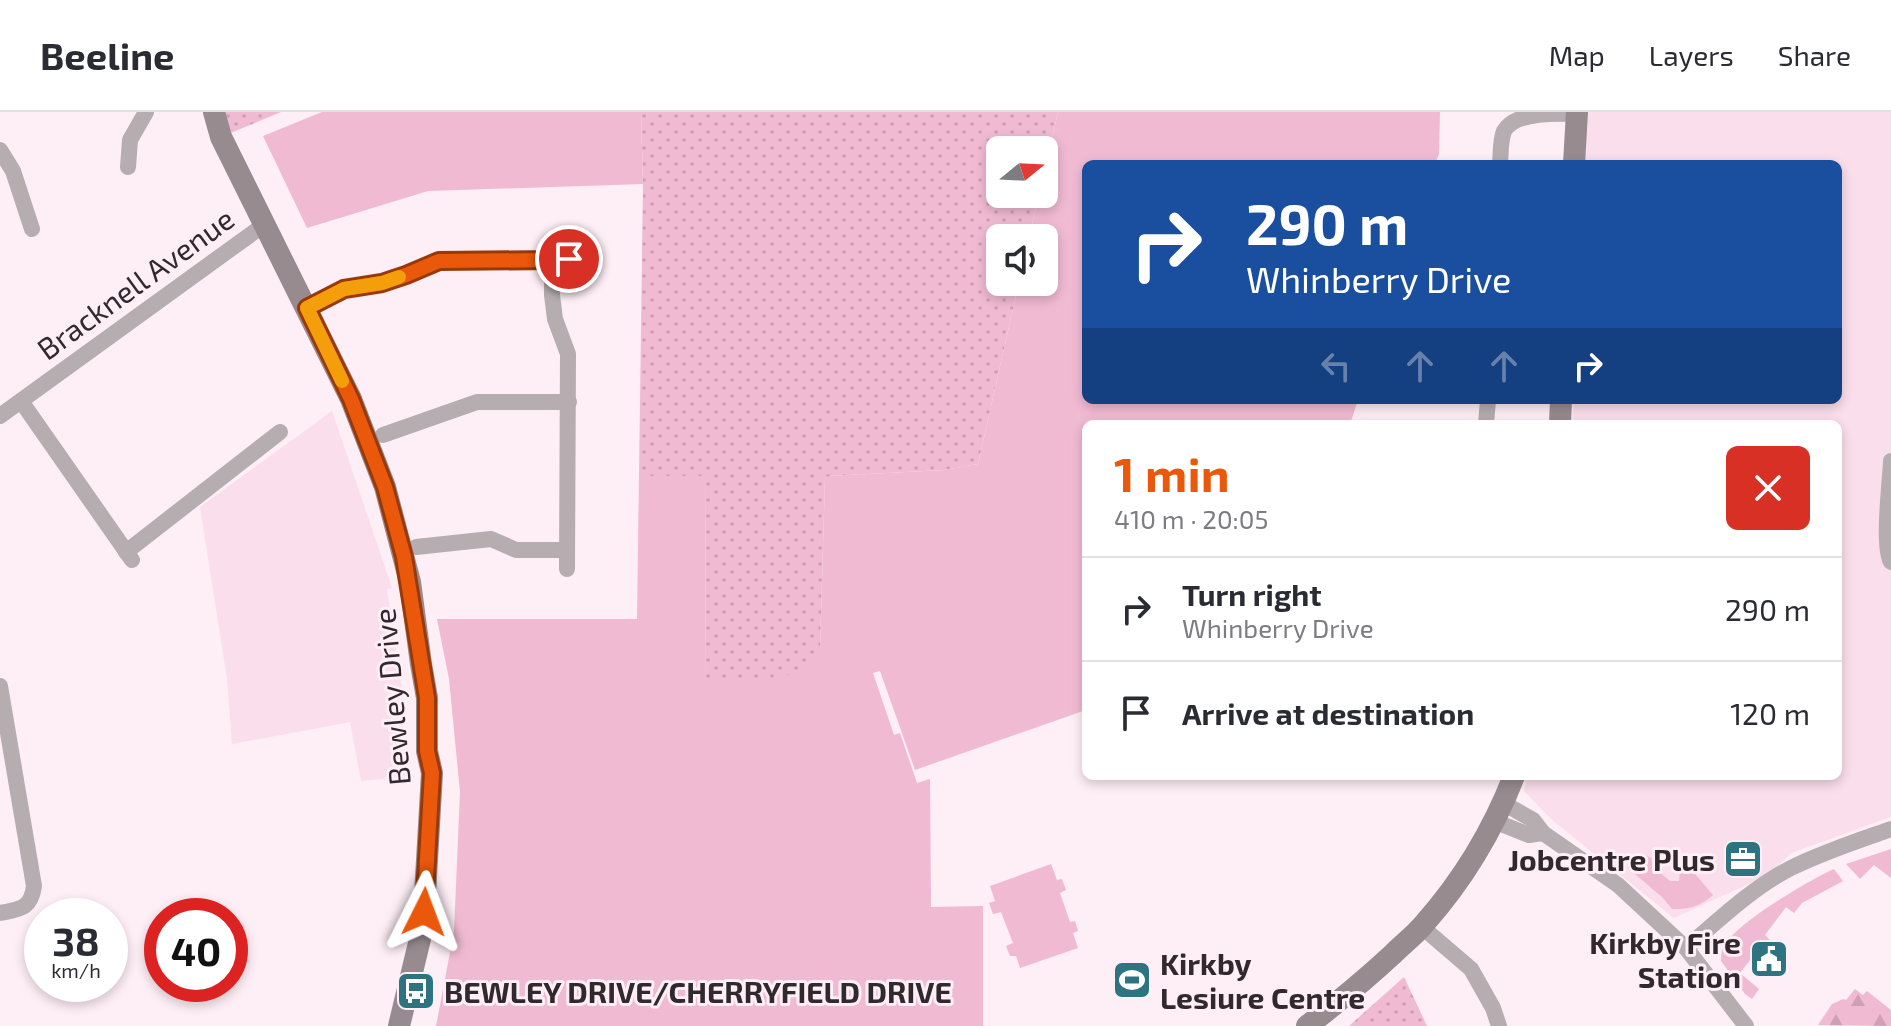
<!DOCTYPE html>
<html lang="en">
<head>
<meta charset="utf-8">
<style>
	:root { --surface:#fff; --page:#f7f7f7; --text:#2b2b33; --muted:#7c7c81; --line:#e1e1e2; --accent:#ea580c }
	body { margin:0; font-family:"Exo 2",sans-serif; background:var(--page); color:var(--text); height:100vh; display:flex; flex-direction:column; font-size:30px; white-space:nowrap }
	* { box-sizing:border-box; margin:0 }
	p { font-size:26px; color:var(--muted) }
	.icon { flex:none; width:44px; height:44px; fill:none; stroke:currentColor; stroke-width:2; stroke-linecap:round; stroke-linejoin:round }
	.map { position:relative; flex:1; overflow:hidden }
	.details { position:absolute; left:1082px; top:308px; width:760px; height:360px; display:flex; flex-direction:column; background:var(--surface); border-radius:12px; box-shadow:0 4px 12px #0003 }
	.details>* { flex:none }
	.top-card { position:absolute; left:1082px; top:48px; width:760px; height:244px; border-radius:12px; box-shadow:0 4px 12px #0003; background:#1a4fa0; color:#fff; overflow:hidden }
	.needle { width:52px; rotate:72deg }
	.tools { position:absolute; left:986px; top:24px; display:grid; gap:16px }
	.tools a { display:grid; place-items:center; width:72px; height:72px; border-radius:12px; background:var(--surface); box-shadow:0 4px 12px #0003; font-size:40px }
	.speed { position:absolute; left:24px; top:786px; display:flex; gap:16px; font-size:40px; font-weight:700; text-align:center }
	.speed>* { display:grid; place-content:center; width:104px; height:104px; border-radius:50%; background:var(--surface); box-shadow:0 4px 12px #0003; line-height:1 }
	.speed small { font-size:20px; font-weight:400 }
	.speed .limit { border:12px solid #d22; background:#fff; color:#111 }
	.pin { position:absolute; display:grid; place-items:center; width:68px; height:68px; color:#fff; margin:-34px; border:4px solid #fff; border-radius:50%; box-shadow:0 2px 8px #0007 }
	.me { position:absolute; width:88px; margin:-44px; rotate:3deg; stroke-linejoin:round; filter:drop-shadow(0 0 6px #0008) }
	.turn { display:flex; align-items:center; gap:28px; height:168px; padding:0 32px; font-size:36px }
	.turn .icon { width:104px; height:104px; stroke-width:2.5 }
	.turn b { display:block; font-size:56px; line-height:68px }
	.lanes { display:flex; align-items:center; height:76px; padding:0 32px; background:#0003; justify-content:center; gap:40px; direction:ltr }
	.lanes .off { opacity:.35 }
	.round { display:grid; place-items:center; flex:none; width:84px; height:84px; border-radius:12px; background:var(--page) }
	.overview { display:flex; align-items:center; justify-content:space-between; height:136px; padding:0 32px }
	h1 { font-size:48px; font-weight:700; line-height:60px; color:var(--accent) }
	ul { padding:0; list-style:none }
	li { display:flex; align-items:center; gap:24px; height:104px; padding:0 32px; border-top:2px solid var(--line) }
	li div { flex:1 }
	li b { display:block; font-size:30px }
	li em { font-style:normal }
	header { display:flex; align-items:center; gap:48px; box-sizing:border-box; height:112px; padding:0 40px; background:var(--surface); border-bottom:2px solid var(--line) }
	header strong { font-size:38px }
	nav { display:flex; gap:44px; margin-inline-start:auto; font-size:28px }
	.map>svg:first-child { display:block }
	.built { fill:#fadeeb }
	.grass { fill:#f1bad3 }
	.forest { fill:url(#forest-firs) }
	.park { fill:url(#park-dots) }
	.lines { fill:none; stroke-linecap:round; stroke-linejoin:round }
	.street { stroke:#b5adb0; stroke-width:16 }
	.secondary { stroke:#978b90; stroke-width:22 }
	.route-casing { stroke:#983908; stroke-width:20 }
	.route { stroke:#ea580c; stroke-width:14 }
	.slow { stroke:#f59e0b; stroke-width:14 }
	.labels { text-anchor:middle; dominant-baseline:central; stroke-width:6; stroke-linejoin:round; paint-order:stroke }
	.street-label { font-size:30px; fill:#31292d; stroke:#feeef5 }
	.poi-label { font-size:30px; font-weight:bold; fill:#31292d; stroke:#feeef5; text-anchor:end }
</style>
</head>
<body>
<header>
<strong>Beeline</strong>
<nav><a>Map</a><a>Layers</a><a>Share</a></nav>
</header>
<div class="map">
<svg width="1891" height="914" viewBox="0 0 1891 914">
	<defs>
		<pattern id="forest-firs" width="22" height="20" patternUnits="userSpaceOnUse" patternTransform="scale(2)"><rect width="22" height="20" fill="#f1bad3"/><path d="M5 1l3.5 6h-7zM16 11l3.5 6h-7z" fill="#cfa0b5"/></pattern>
		<pattern id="park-dots" width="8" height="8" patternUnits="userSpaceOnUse" patternTransform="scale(2)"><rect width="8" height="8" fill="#f1bad3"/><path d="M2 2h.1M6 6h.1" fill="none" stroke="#cfa0b5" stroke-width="1.8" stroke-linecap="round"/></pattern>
	</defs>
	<rect width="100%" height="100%" fill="#feeef5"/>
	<g class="built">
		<path d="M 1586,0 L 1891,0 L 1891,705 L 1791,741 L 1768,763 L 1674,806 L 1551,707 L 1524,679 L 1527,664 L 1838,664 L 1838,312 L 1573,312 L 1574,288 L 1838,288 L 1838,52 L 1583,52 Z"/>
		<path d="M 332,299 L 392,476 L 387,477 L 402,579 L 406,665 L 361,669 L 350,610 L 232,632 L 227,567 L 200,395 Z"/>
	</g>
	<g class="grass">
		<path d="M 322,0 L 641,0 L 643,72 L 428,79 L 307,116 L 263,24 Z"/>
		<path d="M 1058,0 L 1440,0 L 1439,42 L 1435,52 L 1086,52 L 1086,288 L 1358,288 L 1350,312 L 1086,312 L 1086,598 L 915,658 L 880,559 L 873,561 L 894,623 L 900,621 L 917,671 L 930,667 L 931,795 L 983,794 L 983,914 L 436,914 L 454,819 L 460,680 L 449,567 L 437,507 L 637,507 L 639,364 L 705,364 L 706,569 L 820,537 L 825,366 L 829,364 L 944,358 L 978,352 L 1019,170 L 1044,170 L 1044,126 L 1029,126 L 1039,82 L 1044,82 L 1044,62 Z"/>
		<path d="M 1891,737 L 1891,766 L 1874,753 L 1860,767 L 1846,752 Z"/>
		<path d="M 1644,742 L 1653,747 L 1659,760 L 1670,769 L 1679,769 L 1680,757 L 1684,749 L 1713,783 C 1699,795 1690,797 1672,797 L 1663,786 L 1628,756 L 1632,746 Z"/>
		<path d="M 1051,752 L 1057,768 L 1062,767 L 1066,778 L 1060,781 L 1070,810 L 1075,809 L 1078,819 L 1073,821 L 1078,836 L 1020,856 L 1016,844 L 1010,844 L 1006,834 L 1013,831 L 1001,800 L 993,802 L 989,791 L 995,789 L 990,774 Z"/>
		<path d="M 1834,757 L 1843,769 L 1802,791 L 1794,801 L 1786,795 L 1765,823 L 1772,830 L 1763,842 L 1758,838 L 1740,861 L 1759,877 L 1752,887 L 1745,882 L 1721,849 C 1721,845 1721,840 1723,836 C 1733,813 1809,768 1834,757 Z"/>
	</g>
	<path class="forest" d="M 1855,877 L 1863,883 L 1867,879 L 1891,898 L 1891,914 L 1818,913 L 1832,892 L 1843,887 L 1846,888 Z"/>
	<g class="park">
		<path d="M 214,0 L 281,0 L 221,25 Z"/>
		<path d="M 641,0 L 1058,0 L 1044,62 L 1044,38 L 1000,38 L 1000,82 L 1039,82 L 1029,126 L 1000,126 L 1000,170 L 1019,170 L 978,352 L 944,358 L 829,364 L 825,366 L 820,537 C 819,544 817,549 812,553 C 793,570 732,567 706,569 L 705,364 L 639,364 L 643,72 Z"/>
		<path d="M 1404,865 L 1427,914 L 1349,914 Z"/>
	</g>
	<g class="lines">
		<g class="street">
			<path d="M 0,38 L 13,59 L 32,117"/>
			<path d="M 1500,52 C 1501,41 1500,29 1504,19 C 1515,0 1554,1 1576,2"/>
			<path d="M 128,55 L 130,28 L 146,0"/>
			<path d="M 552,148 L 552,183 L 555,207 L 568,242 L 567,457"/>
			<path d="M 307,196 L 344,177 L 382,171 L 406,163 L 439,149 L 552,148 L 569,147"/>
			<path d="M 21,289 L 132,448"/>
			<path d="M 0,304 L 265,112"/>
			<path d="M 1486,312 L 1488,288"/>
			<path d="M 383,323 L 477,290 L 569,290"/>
			<path d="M 1891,349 C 1890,371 1882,435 1891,450"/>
			<path d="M 416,435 L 491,427 L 516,438 L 567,438"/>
			<path d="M 126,440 L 280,320"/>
			<path d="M 0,574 L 34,774 C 31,797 20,797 0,801"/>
			<path d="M 1503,691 L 1533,708 L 1543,721 L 1618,773 L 1686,836 L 1746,914"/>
			<path d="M 1494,709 L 1529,723 L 1543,721"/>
			<path d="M 1422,815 L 1471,857 L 1493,896 L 1499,914"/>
			<path d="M 1686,836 C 1719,808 1752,776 1791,756 C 1823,740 1857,729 1891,717"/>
		</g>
		<g class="secondary">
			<path d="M 214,0 L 221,25 L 351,287 L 385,375 L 410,470 L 421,552 L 427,586 L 427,639 L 432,661 L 424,800 L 420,827 L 399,914"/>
			<path d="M 1574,52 L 1577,0"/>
			<path d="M 1560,312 L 1561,288"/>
			<path d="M 1307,914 C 1337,891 1365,868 1393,842 C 1403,832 1415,823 1424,812 C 1463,768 1493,718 1514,664"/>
		</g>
	</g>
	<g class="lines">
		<defs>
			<path id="route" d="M 424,800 L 432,661 L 427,639 L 427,586 L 404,445 L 385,375 L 351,287 L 307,196 L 344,177 L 382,171 L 406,163 L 439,149 L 552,148 L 569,147"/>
		</defs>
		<use href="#route" class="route-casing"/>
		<use href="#route" class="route"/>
		<path class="slow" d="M 342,269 L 307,196 L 344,177 L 382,171 L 399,165"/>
	</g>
	<defs>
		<symbol id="office-square" viewBox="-11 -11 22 22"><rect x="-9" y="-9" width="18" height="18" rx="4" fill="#2d7380" stroke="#feeef5"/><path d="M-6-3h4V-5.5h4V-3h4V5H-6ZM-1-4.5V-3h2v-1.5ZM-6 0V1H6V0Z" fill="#fff"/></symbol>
		<symbol id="civic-square" viewBox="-11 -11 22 22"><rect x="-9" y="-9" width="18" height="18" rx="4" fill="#2d7380" stroke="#feeef5"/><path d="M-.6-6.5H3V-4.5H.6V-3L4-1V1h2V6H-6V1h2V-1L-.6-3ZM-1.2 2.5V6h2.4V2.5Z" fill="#fff"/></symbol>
		<symbol id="stadium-square" viewBox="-11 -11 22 22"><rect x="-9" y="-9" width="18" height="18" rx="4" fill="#2d7380" stroke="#feeef5"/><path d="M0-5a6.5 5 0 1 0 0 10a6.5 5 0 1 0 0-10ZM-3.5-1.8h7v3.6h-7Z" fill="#fff"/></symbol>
		<symbol id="bus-square" viewBox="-11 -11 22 22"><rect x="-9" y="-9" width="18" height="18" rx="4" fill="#2d7380" stroke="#feeef5"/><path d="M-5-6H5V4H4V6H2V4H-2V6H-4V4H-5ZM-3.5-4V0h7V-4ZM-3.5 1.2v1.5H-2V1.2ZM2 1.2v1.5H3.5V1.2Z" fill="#fff"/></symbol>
	</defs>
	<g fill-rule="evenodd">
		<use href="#office-square" x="1721" y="725" width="44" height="44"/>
		<use href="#civic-square" x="1747" y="825" width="44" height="44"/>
		<use href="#stadium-square" x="1110" y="846" width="44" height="44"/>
		<use href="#bus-square" x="394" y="857" width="44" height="44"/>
	</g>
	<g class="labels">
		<g class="street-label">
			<text transform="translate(135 171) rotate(-36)">Bracknell Avenue</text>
			<text transform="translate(391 585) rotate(-95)">Bewley Drive</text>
		</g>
		<g class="poi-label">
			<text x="1715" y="747">Jobcentre Plus</text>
			<text x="1741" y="830">Kirkby Fire<tspan x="1741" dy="34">Station</tspan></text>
			<text x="1160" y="851" text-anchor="start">Kirkby<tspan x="1160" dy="34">Lesiure Centre</tspan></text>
			<text x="444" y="879" text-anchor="start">BEWLEY DRIVE/CHERRYFIELD DRIVE</text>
		</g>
	</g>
</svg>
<div class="tools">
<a><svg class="needle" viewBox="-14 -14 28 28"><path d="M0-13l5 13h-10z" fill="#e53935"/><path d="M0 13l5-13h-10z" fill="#7c7c81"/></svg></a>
<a><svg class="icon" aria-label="sound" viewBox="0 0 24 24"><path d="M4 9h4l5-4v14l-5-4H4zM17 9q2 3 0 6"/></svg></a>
</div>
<div class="speed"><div>38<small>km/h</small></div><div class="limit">40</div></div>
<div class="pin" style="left:569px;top:147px;background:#d93025"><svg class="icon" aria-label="arrive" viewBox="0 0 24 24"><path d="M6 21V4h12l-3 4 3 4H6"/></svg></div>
<svg class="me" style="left:424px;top:800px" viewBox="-20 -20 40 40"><path d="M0-17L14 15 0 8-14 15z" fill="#ea580c" stroke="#fff" stroke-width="4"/></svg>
<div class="top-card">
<div class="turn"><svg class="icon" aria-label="right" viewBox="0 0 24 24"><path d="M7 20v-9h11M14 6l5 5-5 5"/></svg><div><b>290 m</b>Whinberry Drive</div></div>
<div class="lanes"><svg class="icon off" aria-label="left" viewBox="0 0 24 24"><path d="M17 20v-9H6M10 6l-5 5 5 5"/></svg><svg class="icon off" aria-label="ahead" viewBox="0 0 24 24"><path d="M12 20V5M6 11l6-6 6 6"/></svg><svg class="icon off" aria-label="ahead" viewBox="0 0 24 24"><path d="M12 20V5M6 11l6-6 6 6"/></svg><svg class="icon" aria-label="right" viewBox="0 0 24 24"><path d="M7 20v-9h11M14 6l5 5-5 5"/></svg></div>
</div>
<section class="details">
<div class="overview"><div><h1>1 min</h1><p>410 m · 20:05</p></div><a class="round" style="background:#d93025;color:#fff"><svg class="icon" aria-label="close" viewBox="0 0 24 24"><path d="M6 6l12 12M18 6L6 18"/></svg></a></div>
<ul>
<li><svg class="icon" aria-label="right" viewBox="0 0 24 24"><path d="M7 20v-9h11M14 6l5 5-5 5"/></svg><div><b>Turn right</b><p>Whinberry Drive</p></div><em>290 m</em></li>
<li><svg class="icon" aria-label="arrive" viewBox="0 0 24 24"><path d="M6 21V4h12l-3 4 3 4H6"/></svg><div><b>Arrive at destination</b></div><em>120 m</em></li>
</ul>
</section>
</div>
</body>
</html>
